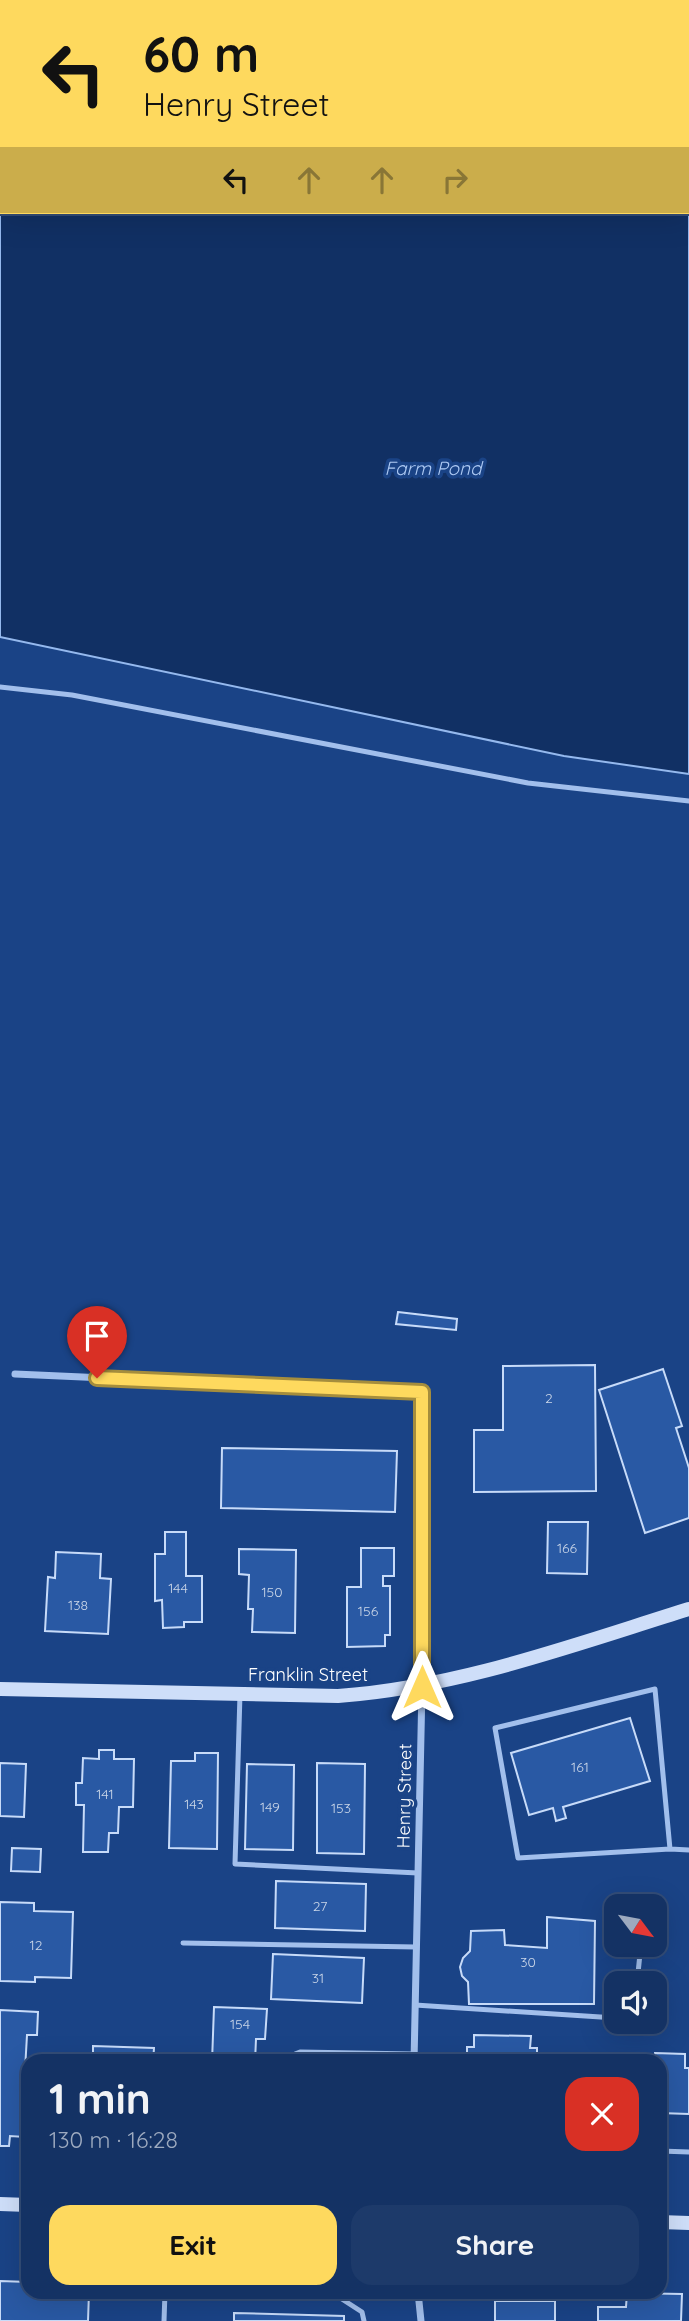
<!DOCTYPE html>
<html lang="en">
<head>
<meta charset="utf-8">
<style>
	:root { --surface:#143264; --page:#1d3a6a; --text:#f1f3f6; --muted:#9daabf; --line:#334d78; --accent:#fed95e }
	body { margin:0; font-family:Quicksand,sans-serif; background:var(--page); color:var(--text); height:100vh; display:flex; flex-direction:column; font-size:26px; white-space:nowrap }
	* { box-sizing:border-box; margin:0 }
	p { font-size:23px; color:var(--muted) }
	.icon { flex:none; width:38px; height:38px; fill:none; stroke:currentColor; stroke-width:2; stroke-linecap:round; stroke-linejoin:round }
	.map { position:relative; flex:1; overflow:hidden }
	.details { position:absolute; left:21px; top:2054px; width:646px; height:245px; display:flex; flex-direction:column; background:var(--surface); border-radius:21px; box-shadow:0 7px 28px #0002,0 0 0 2px var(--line) }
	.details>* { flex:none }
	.banner { position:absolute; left:0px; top:0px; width:690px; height:214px; box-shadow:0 7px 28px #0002,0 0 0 2px var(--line); background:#fed95e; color:#111; overflow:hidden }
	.needle { width:46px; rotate:122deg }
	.fabs { position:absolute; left:604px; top:1894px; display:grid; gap:14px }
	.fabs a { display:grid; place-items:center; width:63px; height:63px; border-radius:14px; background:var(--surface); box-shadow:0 7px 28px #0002,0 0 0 2px var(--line); font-size:35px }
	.pin { position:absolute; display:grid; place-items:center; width:60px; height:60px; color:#fff; margin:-72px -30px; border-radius:50% 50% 50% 0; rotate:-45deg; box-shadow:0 0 7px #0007 }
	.pin .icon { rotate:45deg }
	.me { position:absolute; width:77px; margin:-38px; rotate:0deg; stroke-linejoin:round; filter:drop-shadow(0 0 5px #0008) }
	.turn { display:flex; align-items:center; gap:24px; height:147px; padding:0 28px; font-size:32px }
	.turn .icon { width:91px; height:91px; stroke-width:2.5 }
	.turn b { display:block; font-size:49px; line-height:60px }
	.lanes { display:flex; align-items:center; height:66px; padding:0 28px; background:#0003; justify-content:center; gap:35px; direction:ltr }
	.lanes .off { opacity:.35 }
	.round { display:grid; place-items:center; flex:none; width:74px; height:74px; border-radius:21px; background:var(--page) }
	.overview { display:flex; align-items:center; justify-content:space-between; height:119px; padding:0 28px }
	h1 { font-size:42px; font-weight:700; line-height:52px }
	.action { display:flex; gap:14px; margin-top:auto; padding:14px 28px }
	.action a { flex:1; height:80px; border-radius:21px; background:var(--accent); color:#111; font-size:28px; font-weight:700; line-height:80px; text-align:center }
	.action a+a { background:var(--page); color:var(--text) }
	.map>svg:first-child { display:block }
	.water { fill:#113064; stroke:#95b9ee; stroke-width:2; fill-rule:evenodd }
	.building { fill:#2959a4; stroke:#c7dbf9; stroke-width:2 }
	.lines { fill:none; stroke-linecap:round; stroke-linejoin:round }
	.lane { stroke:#a2bfec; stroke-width:5 }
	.street { stroke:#a2bfec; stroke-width:7 }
	.secondary { stroke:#cedef9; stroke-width:14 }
	.route-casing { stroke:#a58d3d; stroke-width:18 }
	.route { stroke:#fed95e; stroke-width:12 }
	.labels { text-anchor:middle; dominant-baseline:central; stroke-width:7; stroke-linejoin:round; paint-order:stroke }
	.number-label { font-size:14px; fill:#cad6e8 }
	.street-label { font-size:18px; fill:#fff; stroke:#1a4386 }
	.water-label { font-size:19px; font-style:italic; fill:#adc9f3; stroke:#1a4386 }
</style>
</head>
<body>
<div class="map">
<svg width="689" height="2321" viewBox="0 0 689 2321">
	<rect width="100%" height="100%" fill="#1a4386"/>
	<path class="water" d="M 0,0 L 689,0 L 689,774 L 564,756 L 0,637 ZM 2,2 L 688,2 L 688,212 L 2,212 Z"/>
	<g class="building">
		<path d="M 398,1312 L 457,1319 L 456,1330 L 396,1324 Z"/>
		<path d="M 595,1365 L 596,1491 L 474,1492 L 474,1430 L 503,1430 L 503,1366 Z"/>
		<path d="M 663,1369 L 682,1426 L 676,1428 L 689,1468 L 689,1518 L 645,1533 L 599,1390 Z"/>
		<path d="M 222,1448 L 397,1451 L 395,1512 L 221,1508 Z"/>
		<path d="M 548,1522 L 588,1522 L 587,1574 L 547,1573 Z"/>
		<path d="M 165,1532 L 186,1532 L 186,1576 L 202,1576 L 202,1622 L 184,1622 L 184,1627 L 163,1628 L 162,1600 L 155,1601 L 155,1554 L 165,1554 Z"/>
		<path d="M 361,1548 L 394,1548 L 394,1576 L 383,1576 L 383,1586 L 390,1586 L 390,1635 L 385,1635 L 385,1646 L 347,1647 L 347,1587 L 361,1587 Z"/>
		<path d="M 239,1549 L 296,1550 L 295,1633 L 252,1632 L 253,1609 L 248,1609 L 249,1575 L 239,1574 Z"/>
		<path d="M 56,1552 L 101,1554 L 100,1578 L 111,1579 L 108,1634 L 45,1631 L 48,1577 L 55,1578 Z"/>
		<path d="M 630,1718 L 650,1781 L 563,1807 L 566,1818 L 556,1821 L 553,1808 L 529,1815 L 511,1753 Z"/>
		<path d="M 99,1750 L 114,1750 L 114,1759 L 134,1759 L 133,1807 L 119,1807 L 118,1833 L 109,1833 L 108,1852 L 83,1852 L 84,1805 L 76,1805 L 76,1783 L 82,1783 L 83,1758 L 99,1759 Z"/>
		<path d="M 195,1753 L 218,1753 L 217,1849 L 169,1848 L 171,1761 L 195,1761 Z"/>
		<path d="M 0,1763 L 26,1764 L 24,1817 L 0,1816 Z"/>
		<path d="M 317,1763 L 365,1764 L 364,1854 L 317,1853 Z"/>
		<path d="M 247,1764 L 294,1765 L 293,1850 L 245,1849 Z"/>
		<path d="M 12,1848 L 41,1849 L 40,1872 L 11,1871 Z"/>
		<path d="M 276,1881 L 366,1884 L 365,1931 L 275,1928 Z"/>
		<path d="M 0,1902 L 34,1903 L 34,1911 L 73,1912 L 71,1978 L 35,1977 L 35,1982 L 0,1981 Z"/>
		<path d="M 547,1917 L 595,1921 L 594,2004 L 469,2004 L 468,1982 L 462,1976 L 460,1967 L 463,1958 L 470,1951 L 471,1931 L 504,1930 L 505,1945 L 547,1948 Z"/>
		<path d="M 273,1954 L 364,1958 L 362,2003 L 271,1999 Z"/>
		<path d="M 214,2007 L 267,2009 L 265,2039 L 256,2039 L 255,2062 L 212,2062 Z"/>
		<path d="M 0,2010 L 38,2012 L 37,2035 L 27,2035 L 25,2070 L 28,2070 L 28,2119 L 26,2119 L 25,2137 L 10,2136 L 9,2146 L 0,2146 Z"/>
		<path d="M 474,2035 L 531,2036 L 530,2048 L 537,2048 L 537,2062 L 467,2062 L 467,2047 L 474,2047 Z"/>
		<path d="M 93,2046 L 154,2048 L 153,2062 L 93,2062 Z"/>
		<path d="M 655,2053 L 685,2054 L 685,2068 L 689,2068 L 689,2114 L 660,2113 L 660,2062 L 655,2062 Z"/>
		<path d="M 0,2281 L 28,2282 L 28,2292 L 89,2292 L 88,2321 L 0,2321 Z"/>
		<path d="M 627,2293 L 682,2294 L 681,2321 L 598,2321 L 598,2307 L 626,2307 Z"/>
		<rect x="495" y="2301" width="60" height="20"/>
		<path d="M 234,2313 L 344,2316 L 344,2321 L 234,2321 Z"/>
	</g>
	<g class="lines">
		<g class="lane">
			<path d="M 0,687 L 72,695 L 528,783 L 689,801"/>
			<path d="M 240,1694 L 235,1864 L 418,1873"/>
			<path d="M 670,1849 L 518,1858 L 495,1728 L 655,1689 L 670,1849 L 689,1850"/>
			<path d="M 183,1943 L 416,1947"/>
			<path d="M 637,1983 L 641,1944"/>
			<path d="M 415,2005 L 616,2018"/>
			<path d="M 291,2062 L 295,2054 L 300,2052 L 414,2054"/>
			<path d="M 660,2151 L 689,2152"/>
			<path d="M 331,2292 L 362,2312 L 364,2321"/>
			<path d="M 164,2321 L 165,2292"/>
		</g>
		<g class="street">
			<path d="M 15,1374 L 422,1392 L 422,1687 L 414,2062"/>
			<path d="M 418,2292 L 421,2321"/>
		</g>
		<g class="secondary">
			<path d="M 0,1689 L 338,1696 C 460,1687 573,1645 689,1609"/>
			<path d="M 0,2204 L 28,2205"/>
			<path d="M 660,2222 L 689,2223"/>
		</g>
	</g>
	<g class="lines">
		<defs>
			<path id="route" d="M 97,1378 L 422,1392 L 422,1687"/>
		</defs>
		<use href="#route" class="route-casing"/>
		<use href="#route" class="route"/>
	</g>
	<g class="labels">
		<g class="number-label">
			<text x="549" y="1398">2</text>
			<text x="567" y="1548">166</text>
			<text x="178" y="1588">144</text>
			<text x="272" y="1592">150</text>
			<text x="78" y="1605">138</text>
			<text x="368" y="1611">156</text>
			<text x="580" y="1767">161</text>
			<text x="105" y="1794">141</text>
			<text x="194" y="1804">143</text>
			<text x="270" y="1807">149</text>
			<text x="341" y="1808">153</text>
			<text x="320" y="1906">27</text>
			<text x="36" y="1945">12</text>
			<text x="528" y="1962">30</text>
			<text x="318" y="1978">31</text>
			<text x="240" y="2024">154</text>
		</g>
		<g class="street-label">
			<text x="308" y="1674">Franklin Street</text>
			<text transform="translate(404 1796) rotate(-89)">Henry Street</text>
		</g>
		<g class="water-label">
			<text x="433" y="468">Farm Pond</text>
		</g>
	</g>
</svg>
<div class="fabs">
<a><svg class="needle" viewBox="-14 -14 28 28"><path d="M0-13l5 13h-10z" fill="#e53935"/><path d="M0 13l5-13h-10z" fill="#9daabf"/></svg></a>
<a><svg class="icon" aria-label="sound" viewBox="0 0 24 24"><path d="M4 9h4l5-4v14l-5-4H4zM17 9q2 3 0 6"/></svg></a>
</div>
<div class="pin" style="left:97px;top:1378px;background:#d93025"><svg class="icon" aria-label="arrive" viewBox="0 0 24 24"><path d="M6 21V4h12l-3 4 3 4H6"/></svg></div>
<svg class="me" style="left:422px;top:1687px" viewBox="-20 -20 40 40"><path d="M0-17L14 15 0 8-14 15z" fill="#fed95e" stroke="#fff" stroke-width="4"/></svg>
<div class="banner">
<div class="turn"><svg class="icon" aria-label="left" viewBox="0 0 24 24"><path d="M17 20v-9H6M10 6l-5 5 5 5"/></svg><div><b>60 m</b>Henry Street</div></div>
<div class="lanes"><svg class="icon" aria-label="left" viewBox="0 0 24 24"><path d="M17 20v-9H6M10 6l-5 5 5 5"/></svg><svg class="icon off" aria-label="ahead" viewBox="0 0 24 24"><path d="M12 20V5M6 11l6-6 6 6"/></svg><svg class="icon off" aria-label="ahead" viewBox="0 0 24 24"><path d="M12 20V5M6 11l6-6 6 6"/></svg><svg class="icon off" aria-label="right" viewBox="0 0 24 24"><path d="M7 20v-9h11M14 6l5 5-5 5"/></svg></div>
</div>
<section class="details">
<div class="overview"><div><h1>1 min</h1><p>130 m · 16:28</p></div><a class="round" style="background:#d93025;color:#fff"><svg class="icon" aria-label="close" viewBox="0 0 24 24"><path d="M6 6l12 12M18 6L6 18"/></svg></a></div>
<div class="action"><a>Exit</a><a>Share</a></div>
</section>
</div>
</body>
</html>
